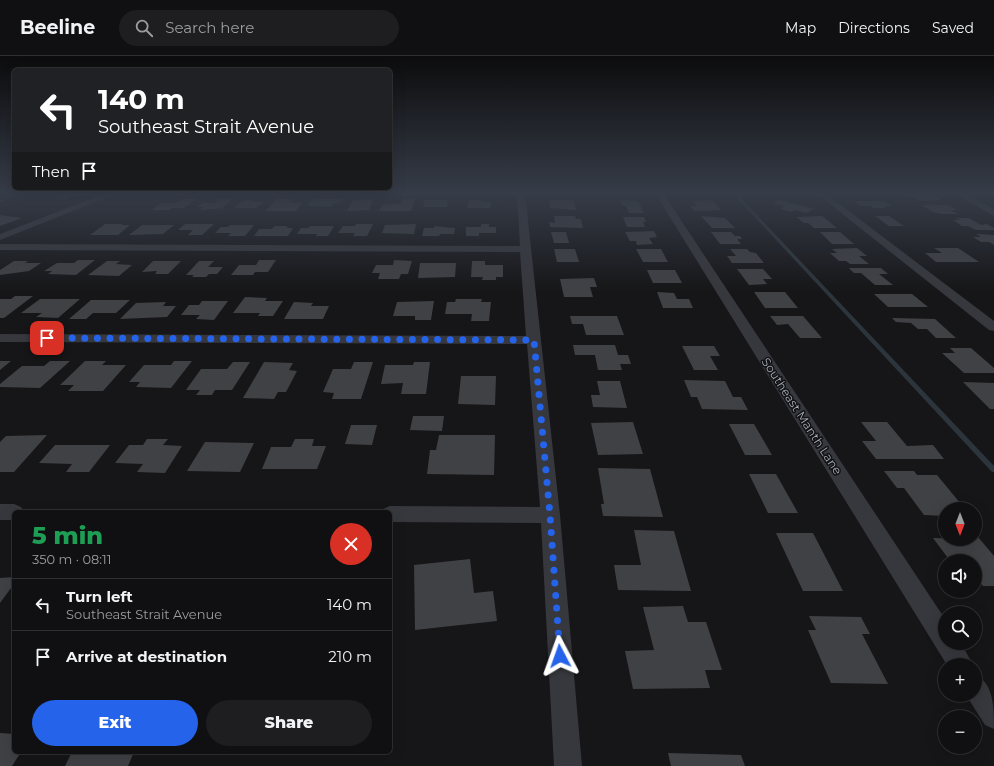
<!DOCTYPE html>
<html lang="en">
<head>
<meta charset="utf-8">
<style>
	:root { --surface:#101012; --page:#1e1e20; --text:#f1f3f6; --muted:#9c9d9f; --line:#303032; --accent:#2563eb }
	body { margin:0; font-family:Montserrat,sans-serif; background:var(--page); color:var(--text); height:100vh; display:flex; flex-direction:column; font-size:15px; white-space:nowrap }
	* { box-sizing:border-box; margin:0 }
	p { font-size:13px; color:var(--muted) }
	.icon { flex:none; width:22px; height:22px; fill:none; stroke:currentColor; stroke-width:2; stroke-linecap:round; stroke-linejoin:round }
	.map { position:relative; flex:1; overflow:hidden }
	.side { position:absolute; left:12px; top:454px; width:380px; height:244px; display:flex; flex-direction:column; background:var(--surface); border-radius:6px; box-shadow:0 4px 16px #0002,0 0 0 1px var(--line) }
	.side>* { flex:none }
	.banner { position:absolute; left:12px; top:12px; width:380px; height:122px; border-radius:6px; box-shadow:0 4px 16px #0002,0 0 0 1px var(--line); background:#202124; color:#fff; overflow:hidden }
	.needle { width:26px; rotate:180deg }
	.fabs { position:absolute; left:938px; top:446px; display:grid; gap:8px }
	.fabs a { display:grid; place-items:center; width:44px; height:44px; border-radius:50%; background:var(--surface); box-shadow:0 4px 16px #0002,0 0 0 1px var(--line); font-size:20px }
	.pin { position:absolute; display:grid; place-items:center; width:34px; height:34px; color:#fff; margin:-17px; border-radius:8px; box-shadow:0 2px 6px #0006 }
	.me { position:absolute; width:44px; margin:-22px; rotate:356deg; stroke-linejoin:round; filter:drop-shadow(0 0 3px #0008) }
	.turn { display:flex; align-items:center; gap:14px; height:84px; padding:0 20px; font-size:18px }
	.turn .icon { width:52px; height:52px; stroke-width:2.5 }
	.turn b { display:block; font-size:28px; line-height:34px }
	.then { display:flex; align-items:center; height:38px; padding:0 20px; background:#0003; gap:8px; font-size:15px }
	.round { display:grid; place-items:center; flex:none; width:42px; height:42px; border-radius:21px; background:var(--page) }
	.summary { display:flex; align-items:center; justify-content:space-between; height:68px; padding:0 20px }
	h1 { font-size:24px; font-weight:800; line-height:30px; color:#1e9e55 }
	.button { display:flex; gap:8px; margin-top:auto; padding:8px 20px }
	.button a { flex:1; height:46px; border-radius:24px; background:var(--accent); color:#fff; font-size:16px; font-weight:800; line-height:46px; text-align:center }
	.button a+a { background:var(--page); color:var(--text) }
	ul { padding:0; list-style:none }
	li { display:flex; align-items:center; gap:12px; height:52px; padding:0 20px; border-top:1px solid var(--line) }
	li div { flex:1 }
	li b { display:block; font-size:15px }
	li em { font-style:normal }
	header { display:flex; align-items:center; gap:24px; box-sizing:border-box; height:56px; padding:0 20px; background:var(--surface); border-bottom:1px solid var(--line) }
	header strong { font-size:19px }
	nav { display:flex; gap:22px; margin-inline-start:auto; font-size:14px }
	.search { width:280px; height:36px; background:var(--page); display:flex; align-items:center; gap:10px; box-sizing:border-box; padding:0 14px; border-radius:22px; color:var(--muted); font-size:15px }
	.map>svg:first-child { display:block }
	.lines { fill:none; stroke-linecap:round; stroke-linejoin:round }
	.stream { fill:#2c353c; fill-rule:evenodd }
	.building { fill:#404145 }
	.street { fill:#37383d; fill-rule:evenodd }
	.route { stroke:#2563eb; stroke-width:7; stroke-dasharray:0 12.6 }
	.labels { text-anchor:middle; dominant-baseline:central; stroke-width:3; stroke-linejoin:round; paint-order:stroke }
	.street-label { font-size:12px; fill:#a8adb8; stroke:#111113 }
</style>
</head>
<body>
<header>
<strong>Beeline</strong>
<div class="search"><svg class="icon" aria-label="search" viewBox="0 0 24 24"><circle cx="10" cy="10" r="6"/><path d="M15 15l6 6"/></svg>Search here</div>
<nav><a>Map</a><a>Directions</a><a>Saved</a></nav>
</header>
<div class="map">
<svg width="994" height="710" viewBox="0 0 994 710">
	<rect width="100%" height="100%" fill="#161618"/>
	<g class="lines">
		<g class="stream">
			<path d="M 21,137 L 25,137 L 0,146 L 0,144 Z"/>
			<path d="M 737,140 L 739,140 L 994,410 L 994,416 L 992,416 L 737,142 Z"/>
		</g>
	</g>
	<g class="building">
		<path d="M 65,137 L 87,137 L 79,141 L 71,140 L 65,143 L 52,142 Z"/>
		<path d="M 907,139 L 932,139 L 942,144 L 919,145 Z"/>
		<path d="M 183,143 L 196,143 L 184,152 L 172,152 L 169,154 L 152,154 L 161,147 L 177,147 Z"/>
		<path d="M 219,143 L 232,143 L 223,152 L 200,154 L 203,151 L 197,151 L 202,147 L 215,147 Z"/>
		<path d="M 276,143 L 293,143 L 290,147 L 302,147 L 296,155 L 266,155 Z"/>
		<path d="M 313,143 L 342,143 L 339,147 L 334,147 L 331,151 L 307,150 Z"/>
		<path d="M 373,143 L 369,154 L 347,155 L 353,144 Z"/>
		<path d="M 403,143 L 415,143 L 411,155 L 379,155 L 383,148 L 401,148 Z"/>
		<path d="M 243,144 L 252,144 L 251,145 L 264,146 L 256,152 L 234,152 Z"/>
		<path d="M 425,144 L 448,144 L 447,151 L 423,151 Z"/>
		<path d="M 469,144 L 482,144 L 481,146 L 491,146 L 490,152 L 467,152 Z"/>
		<path d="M 549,144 L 574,144 L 576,154 L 550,152 Z"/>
		<path d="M 620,144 L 638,145 L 644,157 L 629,157 L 626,150 L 623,150 Z"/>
		<path d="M 712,144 L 721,154 L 694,155 L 690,150 L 697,150 L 693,145 Z"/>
		<path d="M 779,144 L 814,153 L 806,157 L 795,154 L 792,156 L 780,153 L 785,150 L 773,147 Z"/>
		<path d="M 854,145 L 884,145 L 892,150 L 884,150 L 887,152 L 873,152 L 870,150 L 861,150 Z"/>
		<path d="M 921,149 L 949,149 L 957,154 L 950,154 L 958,158 L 941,158 L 933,156 Z"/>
		<path d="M 0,159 L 22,162 L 0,170 Z"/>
		<path d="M 554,160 L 575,160 L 576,163 L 581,163 L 583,172 L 550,171 L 549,166 L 555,167 Z"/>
		<path d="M 701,160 L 725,162 L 735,172 L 712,172 Z"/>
		<path d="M 822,160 L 837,172 L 814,172 L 808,167 L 804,167 L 796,161 Z"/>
		<path d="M 875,160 L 889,160 L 904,170 L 889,170 Z"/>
		<path d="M 623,161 L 644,161 L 646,166 L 643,166 L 645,171 L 627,171 Z"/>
		<path d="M 956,162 L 969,162 L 981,169 L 987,168 L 994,172 L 994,174 L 976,174 L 968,170 L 962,170 L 953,164 L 960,164 Z"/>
		<path d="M 105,168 L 123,168 L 121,169 L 130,169 L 118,179 L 90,179 Z"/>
		<path d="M 185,168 L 214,168 L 202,179 L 188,179 L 193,174 L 178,174 Z"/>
		<path d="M 356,168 L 373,168 L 367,180 L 353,180 L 355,177 L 338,177 L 343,170 L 355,170 Z"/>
		<path d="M 416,168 L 414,178 L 382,177 L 385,169 Z"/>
		<path d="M 481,168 L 489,168 L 489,171 L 496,171 L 496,177 L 479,177 L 479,180 L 466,180 L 466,171 L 481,171 Z"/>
		<path d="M 142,169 L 174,169 L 163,178 L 129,179 Z"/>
		<path d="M 230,169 L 254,169 L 245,180 L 228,180 L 231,177 L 215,177 L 221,171 L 228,171 Z"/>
		<path d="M 275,170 L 288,170 L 286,172 L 293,172 L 288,180 L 254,180 L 259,173 L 271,173 Z"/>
		<path d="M 310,170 L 334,170 L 328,180 L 316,180 L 317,178 L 297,178 L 301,172 L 308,172 Z"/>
		<path d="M 434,170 L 455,172 L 454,178 L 440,178 L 439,180 L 422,180 L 424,172 L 434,172 Z"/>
		<path d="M 654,175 L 657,181 L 649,182 L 653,188 L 637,189 L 636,185 L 630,185 L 625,176 Z"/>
		<path d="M 551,176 L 566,176 L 569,187 L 554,187 Z"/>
		<path d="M 711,176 L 731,176 L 735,180 L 740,180 L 742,183 L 737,183 L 741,188 L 720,188 Z"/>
		<path d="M 820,176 L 840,176 L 854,188 L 832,188 Z"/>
		<path d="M 976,178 L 994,179 L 994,189 L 989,186 L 981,186 L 973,181 L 981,181 Z"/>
		<path d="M 857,192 L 867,200 L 859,200 L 869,208 L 850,208 L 846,205 L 839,205 L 830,197 L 837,197 L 832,193 Z"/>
		<path d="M 934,192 L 958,192 L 979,206 L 936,206 L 925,197 L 942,197 Z"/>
		<path d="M 554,193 L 575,193 L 579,206 L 557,206 Z"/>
		<path d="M 636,193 L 661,193 L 668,206 L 643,206 Z"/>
		<path d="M 730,193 L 747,193 L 750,196 L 756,197 L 764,207 L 732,207 L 727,200 L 736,200 Z"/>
		<path d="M 78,204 L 95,204 L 76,219 L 48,218 L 52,215 L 44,215 L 57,207 L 74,207 Z"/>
		<path d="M 259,204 L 276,204 L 268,216 L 255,216 L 253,219 L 231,219 L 239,209 L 256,209 Z"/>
		<path d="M 394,204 L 412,205 L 408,218 L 401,218 L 399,223 L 378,223 L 380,217 L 372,217 L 376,209 L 393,209 Z"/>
		<path d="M 14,205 L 28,205 L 25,207 L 41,207 L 29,215 L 0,219 L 0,214 Z"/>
		<path d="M 107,205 L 120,205 L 116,208 L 132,209 L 119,220 L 88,219 Z"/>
		<path d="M 153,205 L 181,205 L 168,218 L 155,218 L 157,215 L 142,216 Z"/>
		<path d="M 199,205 L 214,205 L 208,211 L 223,211 L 217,218 L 209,218 L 206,221 L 192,221 L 194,219 L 186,219 Z"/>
		<path d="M 472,205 L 485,205 L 485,209 L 503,209 L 503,221 L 496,221 L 496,224 L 482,224 L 483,221 L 471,221 Z"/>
		<path d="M 420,207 L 456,207 L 455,221 L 418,222 Z"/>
		<path d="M 849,212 L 881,212 L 888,218 L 879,218 L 893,229 L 875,229 L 861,217 L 854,217 Z"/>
		<path d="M 737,213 L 763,213 L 772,223 L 763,223 L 767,228 L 749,229 Z"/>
		<path d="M 647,214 L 675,214 L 682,227 L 653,227 Z"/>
		<path d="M 594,222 L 597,231 L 590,231 L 593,241 L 564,241 L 560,223 Z"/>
		<path d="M 657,236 L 674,237 L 677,243 L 689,243 L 693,252 L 663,252 Z"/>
		<path d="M 754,236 L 785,236 L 798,252 L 765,252 Z"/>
		<path d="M 874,238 L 912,238 L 928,251 L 888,251 Z"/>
		<path d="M 15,240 L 33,240 L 4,262 L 0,262 L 0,243 L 11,243 Z"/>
		<path d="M 245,241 L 267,242 L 265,245 L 283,245 L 273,260 L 258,260 L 260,257 L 233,257 Z"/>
		<path d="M 40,243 L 80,243 L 58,262 L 36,261 L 42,257 L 21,257 Z"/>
		<path d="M 456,243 L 482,243 L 481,246 L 491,246 L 489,265 L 471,265 L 472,258 L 445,258 L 447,246 L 455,246 Z"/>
		<path d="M 91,244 L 130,244 L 116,257 L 93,257 L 86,263 L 69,263 Z"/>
		<path d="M 202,245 L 228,245 L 214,264 L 196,263 L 200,259 L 181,259 L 189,249 L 199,249 Z"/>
		<path d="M 434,245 L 431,264 L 415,264 L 415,260 L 393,260 L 397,246 Z"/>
		<path d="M 166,246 L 163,250 L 176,250 L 167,261 L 120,263 L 136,247 Z"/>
		<path d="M 294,246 L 313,247 L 311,250 L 329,250 L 323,263 L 284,263 Z"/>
		<path d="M 570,260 L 617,260 L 624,279 L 586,279 L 583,268 L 572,268 Z"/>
		<path d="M 770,260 L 803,260 L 822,282 L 800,282 L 788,268 L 777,269 Z"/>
		<path d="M 892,262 L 935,263 L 956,282 L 936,282 L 927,273 L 918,273 L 911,267 L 896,266 Z"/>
		<path d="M 573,289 L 615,289 L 618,299 L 628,299 L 631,308 L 620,308 L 622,314 L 598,314 L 595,299 L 575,299 Z"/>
		<path d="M 682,290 L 714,290 L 720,300 L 710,300 L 718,314 L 694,314 Z"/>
		<path d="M 950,292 L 971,292 L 994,312 L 994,317 L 964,317 L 942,297 L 955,297 Z"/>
		<path d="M 0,305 L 11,305 L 0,314 Z"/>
		<path d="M 50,305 L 70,305 L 40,332 L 0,331 L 0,328 L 22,310 L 44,310 Z"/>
		<path d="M 85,305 L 106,305 L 102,309 L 126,309 L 103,335 L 68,335 L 74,329 L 60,329 Z"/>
		<path d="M 174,305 L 192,305 L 171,332 L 136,331 L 140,326 L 129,326 L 144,309 L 171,309 Z"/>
		<path d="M 233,306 L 250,306 L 232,334 L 215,334 L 212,339 L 196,339 L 200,334 L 186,334 L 201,313 L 227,313 Z"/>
		<path d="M 264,306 L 293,307 L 289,314 L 297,315 L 286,336 L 278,336 L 274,343 L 243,342 Z"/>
		<path d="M 354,306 L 373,306 L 361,343 L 332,343 L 334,337 L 323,336 L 333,313 L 351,313 Z"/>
		<path d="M 414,306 L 430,306 L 426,338 L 401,338 L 403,327 L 381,328 L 385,309 L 413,309 Z"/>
		<path d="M 461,320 L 496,320 L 495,349 L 458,348 Z"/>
		<path d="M 684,324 L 725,325 L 733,341 L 741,341 L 748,354 L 702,353 L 697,341 L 691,341 Z"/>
		<path d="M 597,325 L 620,325 L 627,352 L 593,351 L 591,339 L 600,339 Z"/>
		<path d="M 963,326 L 994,327 L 994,353 L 990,353 Z"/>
		<path d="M 413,360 L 444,360 L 442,375 L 410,374 Z"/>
		<path d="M 633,366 L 643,398 L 598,399 L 591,367 Z"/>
		<path d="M 861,366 L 887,366 L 907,390 L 933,389 L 944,403 L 876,403 L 862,385 L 876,385 Z"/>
		<path d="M 729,368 L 754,368 L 772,399 L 745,399 Z"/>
		<path d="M 351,369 L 377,369 L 372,389 L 345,388 Z"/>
		<path d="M 47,379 L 14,416 L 0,416 L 0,386 L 6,380 Z"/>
		<path d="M 439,379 L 495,379 L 494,419 L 427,418 L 430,394 L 436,394 Z"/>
		<path d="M 147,383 L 168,383 L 163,389 L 182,390 L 165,417 L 137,416 L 143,408 L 115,407 L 129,389 L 143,389 Z"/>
		<path d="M 295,383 L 314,383 L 312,390 L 326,390 L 317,413 L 262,413 L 271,391 L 291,391 Z"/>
		<path d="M 205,386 L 254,387 L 240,416 L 187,415 Z"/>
		<path d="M 55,389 L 110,389 L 89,416 L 66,416 L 72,408 L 39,407 Z"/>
		<path d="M 598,412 L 650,413 L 663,461 L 603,460 L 601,448 L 604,448 Z"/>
		<path d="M 884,415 L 914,415 L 917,419 L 937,419 L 965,453 L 945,453 L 945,460 L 924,459 L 904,432 L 897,432 Z"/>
		<path d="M 749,418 L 776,418 L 798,457 L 768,457 Z"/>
		<path d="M 634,474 L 674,475 L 691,535 L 618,534 L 614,509 L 641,509 Z"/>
		<path d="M 776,477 L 813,477 L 843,535 L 803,535 Z"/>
		<path d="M 975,481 L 978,481 L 994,500 L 994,530 L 983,530 L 975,521 L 975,505 L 963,505 L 960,502 L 948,502 L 933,482 L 975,483 Z"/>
		<path d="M 470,503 L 474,537 L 493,535 L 497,565 L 415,574 L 414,509 Z"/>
		<path d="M 14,521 L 14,528 L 0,547 L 0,522 Z"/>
		<path d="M 683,550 L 688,566 L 706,566 L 722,614 L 705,614 L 710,632 L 633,633 L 625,595 L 654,594 L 643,551 Z"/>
		<path d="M 809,560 L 861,561 L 870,578 L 862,578 L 888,628 L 831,627 L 808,574 L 816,574 Z"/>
		<path d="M 0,677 L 14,678 L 14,696 L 21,696 L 12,710 L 0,710 Z"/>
		<path d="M 72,696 L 134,696 L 128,710 L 65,710 Z"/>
		<path d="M 668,697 L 741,699 L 745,710 L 671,710 Z"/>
	</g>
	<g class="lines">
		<g class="street">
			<path d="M 106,137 L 118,137 L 0,184 L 0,178 Z"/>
			<path d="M 517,137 L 525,137 L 560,459 L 582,710 L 554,710 L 541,467 L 390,466 L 390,456 L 381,456 L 383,453 L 390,450 L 540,451 L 527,288 L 0,286 L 0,278 L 526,280 L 520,196 L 0,194 L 0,188 L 520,190 Z"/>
			<path d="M 655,137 L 663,137 L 945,563 L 945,587 L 961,587 L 973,609 L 947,609 Z"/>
			<path d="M 816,137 L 825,137 L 994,265 L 994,275 L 989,274 Z"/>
			<path d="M 954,137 L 964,137 L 994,153 L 994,160 Z"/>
			<path d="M 0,448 L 14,448 L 21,451 L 24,456 L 14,456 L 14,464 L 0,464 Z"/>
			<path d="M 975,618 C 994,628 994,651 994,673 L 985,669 L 966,639 L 975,639 Z"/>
		</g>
	</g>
	<linearGradient id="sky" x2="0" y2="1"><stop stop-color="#0c0c0d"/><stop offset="0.58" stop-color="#363c48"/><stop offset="1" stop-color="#363c48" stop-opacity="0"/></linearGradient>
	<rect width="994" height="236" fill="url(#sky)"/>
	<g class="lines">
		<path class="route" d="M 47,282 L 534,284 L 550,459 L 560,600"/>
	</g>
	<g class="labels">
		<g class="street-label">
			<text transform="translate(802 360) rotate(57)">Southeast Manth Lane</text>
		</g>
	</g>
</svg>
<div class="fabs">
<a><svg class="needle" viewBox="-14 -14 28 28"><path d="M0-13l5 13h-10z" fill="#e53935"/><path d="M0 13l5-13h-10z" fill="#9c9d9f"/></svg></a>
<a><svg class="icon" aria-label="sound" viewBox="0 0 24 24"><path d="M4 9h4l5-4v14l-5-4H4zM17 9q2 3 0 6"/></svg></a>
<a><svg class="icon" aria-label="search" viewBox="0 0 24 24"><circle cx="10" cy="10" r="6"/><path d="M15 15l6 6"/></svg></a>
<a>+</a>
<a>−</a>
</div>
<div class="pin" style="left:47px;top:282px;background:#d93025"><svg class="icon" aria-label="arrive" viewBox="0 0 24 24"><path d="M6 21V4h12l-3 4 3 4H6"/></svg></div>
<svg class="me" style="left:560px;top:600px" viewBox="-20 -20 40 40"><path d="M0-17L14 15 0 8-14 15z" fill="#2563eb" stroke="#fff" stroke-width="4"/></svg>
<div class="banner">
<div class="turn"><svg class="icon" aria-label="left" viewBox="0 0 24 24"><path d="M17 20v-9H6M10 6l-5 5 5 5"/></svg><div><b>140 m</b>Southeast Strait Avenue</div></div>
<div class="then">Then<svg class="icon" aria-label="arrive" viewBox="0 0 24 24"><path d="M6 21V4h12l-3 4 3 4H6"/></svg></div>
</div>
<section class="side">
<div class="summary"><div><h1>5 min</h1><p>350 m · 08:11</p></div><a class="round" style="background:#d93025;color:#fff"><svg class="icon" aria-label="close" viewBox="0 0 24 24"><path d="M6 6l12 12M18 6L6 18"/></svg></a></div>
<ul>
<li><svg class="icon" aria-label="left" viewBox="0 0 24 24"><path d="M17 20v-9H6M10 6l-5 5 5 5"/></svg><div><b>Turn left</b><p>Southeast Strait Avenue</p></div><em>140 m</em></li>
<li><svg class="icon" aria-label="arrive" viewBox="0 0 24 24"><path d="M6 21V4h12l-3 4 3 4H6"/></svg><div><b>Arrive at destination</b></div><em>210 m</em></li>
</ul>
<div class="button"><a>Exit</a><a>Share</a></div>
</section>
</div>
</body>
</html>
